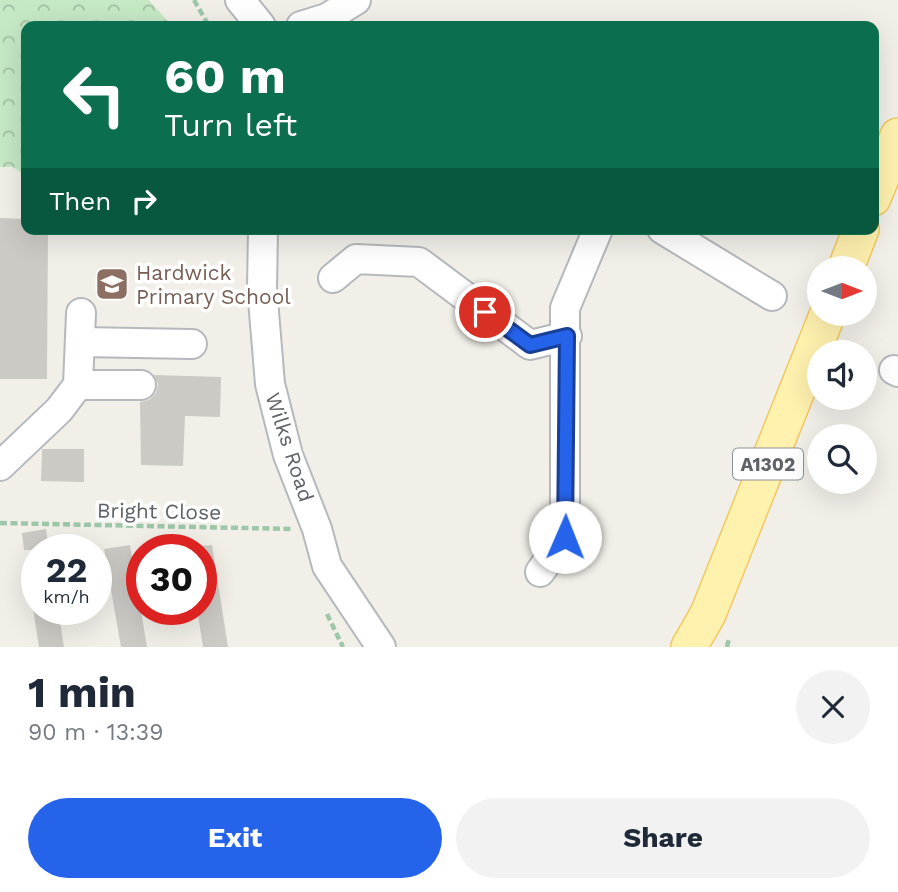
<!DOCTYPE html>
<html lang="en">
<head>
<meta charset="utf-8">
<style>
	:root { --surface:#fff; --page:#f2f2f3; --text:#1f2937; --muted:#747a83; --accent:#2563eb }
	body { margin:0; font-family:"Work Sans",sans-serif; background:var(--page); color:var(--text); height:100vh; display:flex; flex-direction:column; font-size:26px; white-space:nowrap }
	* { box-sizing:border-box; margin:0 }
	p { font-size:23px; color:var(--muted) }
	.icon { flex:none; width:38px; height:38px; fill:none; stroke:currentColor; stroke-width:2; stroke-linecap:round; stroke-linejoin:round }
	.map { position:relative; height:647px; overflow:hidden }
	.details { display:flex; flex-direction:column; background:var(--surface); flex:1 }
	.details>* { flex:none }
	.guide { position:absolute; left:21px; top:21px; width:858px; height:214px; border-radius:14px; box-shadow:0 7px 28px #0002; background:#0b6e4f; color:#fff; overflow:hidden }
	.needle { width:46px; rotate:90deg }
	.tools { position:absolute; left:807px; top:256px; display:grid; gap:14px }
	.tools a { display:grid; place-items:center; width:70px; height:70px; border-radius:50%; background:var(--surface); box-shadow:0 7px 28px #0002; font-size:35px }
	.speed { position:absolute; left:21px; top:534px; display:flex; gap:14px; font-size:35px; font-weight:700; text-align:center }
	.speed>* { display:grid; place-content:center; width:91px; height:91px; border-radius:50%; background:var(--surface); box-shadow:0 7px 28px #0002; line-height:1 }
	.speed small { font-size:18px; font-weight:400 }
	.speed .limit { border:10px solid #d22; background:#fff; color:#111 }
	.pin { position:absolute; display:grid; place-items:center; width:60px; height:60px; color:#fff; margin:-30px; border:4px solid #fff; border-radius:50%; box-shadow:0 2px 7px #0007 }
	.me { position:absolute; width:77px; margin:-38px; rotate:1deg; stroke-linejoin:round; filter:drop-shadow(0 0 5px #0008) }
	.turn { display:flex; align-items:center; gap:24px; height:147px; padding:0 28px; font-size:32px }
	.turn .icon { width:91px; height:91px; stroke-width:2.5 }
	.turn b { display:block; font-size:49px; line-height:60px }
	.then { display:flex; align-items:center; height:66px; padding:0 28px; background:#0003; gap:14px; font-size:26px }
	.round { display:grid; place-items:center; flex:none; width:74px; height:74px; border-radius:37px; background:var(--page) }
	.head { display:flex; align-items:center; justify-content:space-between; height:119px; padding:0 28px }
	h1 { font-size:42px; font-weight:700; line-height:52px }
	.primary-button { display:flex; gap:14px; margin-top:auto; padding:14px 28px }
	.primary-button a { flex:1; height:80px; border-radius:42px; background:var(--accent); color:#fff; font-size:28px; font-weight:700; line-height:80px; text-align:center }
	.primary-button a+a { background:var(--page); color:var(--text) }
	.map>svg:first-child { display:block }
	.park { fill:url(#park-crowns) }
	.building { fill:#cccac5 }
	.lines { fill:none; stroke-linecap:round; stroke-linejoin:round }
	.minor-casing { stroke:#b5b8bc; stroke-width:32 }
	.major-casing { stroke:#f2c960; stroke-width:38 }
	.path { stroke:#9cc7a9; stroke-width:4.5; stroke-dasharray:7 3.5; stroke-linecap:butt }
	.minor { stroke:#fff; stroke-width:28 }
	.major { stroke:#fff2af; stroke-width:35 }
	.route-casing { stroke:#184099; stroke-width:18 }
	.route { stroke:#2563eb; stroke-width:12 }
	.labels { text-anchor:middle; dominant-baseline:central; stroke-width:7; stroke-linejoin:round; paint-order:stroke }
	.shield { fill:#fff; stroke:#8f9295; stroke-width:2 }
	.shield-label { font-size:19px; font-weight:bold; fill:#5f6368 }
	.education-label { font-size:21px; fill:#785e54; stroke:#fff; text-anchor:start }
	.street-label { font-size:21px; fill:#5f6368; stroke:#fff }
</style>
</head>
<body>
<div class="map">
<svg width="898" height="647" viewBox="0 0 898 647">
	<defs>
		<pattern id="park-crowns" width="20" height="18" patternUnits="userSpaceOnUse" patternTransform="scale(1.75)"><rect width="20" height="18" fill="#c5e8c5"/><path d="M2 6a3 3 0 1 1 6 0M12 15a3 3 0 1 1 6 0" fill="none" stroke="#a3c0a4"/></pattern>
	</defs>
	<rect width="100%" height="100%" fill="#f1efe8"/>
	<path class="park" d="M 0,0 L 149,0 L 172,26 L 26,26 L 26,176 L 13,167 L 0,167 Z"/>
	<g class="building">
		<path d="M 0,218 L 26,219 L 26,229 L 48,229 L 47,379 L 0,379 Z"/>
		<path d="M 154,375 L 221,377 L 220,417 L 185,416 L 183,466 L 141,465 L 140,402 L 149,400 L 156,393 L 158,384 Z"/>
		<path d="M 42,449 L 84,449 L 84,482 L 41,481 Z"/>
		<path d="M 46,529 L 49,550 L 24,550 L 22,533 Z"/>
		<path d="M 130,545 L 147,647 L 121,647 L 104,549 Z"/>
		<path d="M 212,545 L 228,647 L 203,647 L 197,609 L 201,609 L 201,546 Z"/>
		<path d="M 33,609 L 58,609 L 64,647 L 39,647 Z"/>
	</g>
	<g class="lines">
		<defs>
			<g id="minor">
				<path d="M 240,0 L 261,26"/>
				<path d="M 301,26 L 327,18 L 356,0"/>
				<path d="M 263,229 L 262,288 L 270,384 L 288,455 L 317,529 L 327,566 L 381,647"/>
				<path d="M 662,229 L 772,296"/>
				<path d="M 333,278 L 356,259 L 419,262 L 530,345 L 567,336"/>
				<path d="M 81,342 L 192,344"/>
				<path d="M 894,370 L 898,372"/>
				<path d="M 78,385 L 141,385"/>
				<path d="M 0,466 L 59,410 L 78,385 L 81,313"/>
				<path d="M 540,572 L 565,537 L 565,308 L 598,229"/>
			</g>
			<g id="major">
				<path d="M 873,198 L 898,136"/>
				<path d="M 846,268 L 861,229"/>
				<path d="M 689,647 L 708,614 L 828,313"/>
			</g>
		</defs>
		<use href="#minor" class="minor-casing"/>
		<use href="#major" class="major-casing"/>
		<g class="path">
			<path d="M 194,0 L 209,26"/>
			<path d="M 0,523 L 293,529"/>
			<path d="M 327,614 L 343,647"/>
			<path d="M 727,647 L 729,638"/>
		</g>
		<use href="#minor" class="minor"/>
		<use href="#major" class="major"/>
	</g>
	<g class="lines">
		<defs>
			<path id="route" d="M 485,312 L 530,345 L 567,336 L 565,537"/>
		</defs>
		<use href="#route" class="route-casing"/>
		<use href="#route" class="route"/>
	</g>
	<defs>
		<symbol id="school-square" viewBox="-11 -11 22 22"><rect x="-9" y="-9" width="18" height="18" rx="4" fill="#8d6e63" stroke="#fff"/><path d="M0-5L7-2L0 1L-7-2ZM-4 1L0 2.5L4 1V4Q0 6-4 4Z" fill="#fff"/></symbol>
	</defs>
	<g fill-rule="evenodd">
		<use href="#school-square" x="93" y="265" width="38" height="38"/>
	</g>
	<g class="labels">
		<rect class="shield" x="733" y="448.5" width="70" height="31" rx="5"/>
		<g class="shield-label">
			<text x="768" y="464">A1302</text>
		</g>
		<g class="education-label">
			<text x="136" y="272">Hardwick<tspan x="136" dy="24">Primary School</tspan></text>
		</g>
		<g class="street-label">
			<text transform="translate(290 447) rotate(72)">Wilks Road</text>
			<text transform="translate(159 511) rotate(1)">Bright Close</text>
		</g>
	</g>
</svg>
<div class="tools">
<a><svg class="needle" viewBox="-14 -14 28 28"><path d="M0-13l5 13h-10z" fill="#e53935"/><path d="M0 13l5-13h-10z" fill="#747a83"/></svg></a>
<a><svg class="icon" aria-label="sound" viewBox="0 0 24 24"><path d="M4 9h4l5-4v14l-5-4H4zM17 9q2 3 0 6"/></svg></a>
<a><svg class="icon" aria-label="search" viewBox="0 0 24 24"><circle cx="10" cy="10" r="6"/><path d="M15 15l6 6"/></svg></a>
</div>
<div class="speed"><div>22<small>km/h</small></div><div class="limit">30</div></div>
<div class="pin" style="left:485px;top:312px;background:#d93025"><svg class="icon" aria-label="arrive" viewBox="0 0 24 24"><path d="M6 21V4h12l-3 4 3 4H6"/></svg></div>
<svg class="me" style="left:565px;top:537px" viewBox="-20 -20 40 40"><circle r="19" fill="#fff"/><path d="M0-13L10 11 0 6-10 11z" fill="#2563eb"/></svg>
<div class="guide">
<div class="turn"><svg class="icon" aria-label="left" viewBox="0 0 24 24"><path d="M17 20v-9H6M10 6l-5 5 5 5"/></svg><div><b>60 m</b>Turn left</div></div>
<div class="then">Then<svg class="icon" aria-label="right" viewBox="0 0 24 24"><path d="M7 20v-9h11M14 6l5 5-5 5"/></svg></div>
</div>
</div>
<section class="details">
<div class="head"><div><h1>1 min</h1><p>90 m · 13:39</p></div><a class="round"><svg class="icon" aria-label="close" viewBox="0 0 24 24"><path d="M6 6l12 12M18 6L6 18"/></svg></a></div>
<div class="primary-button"><a>Exit</a><a>Share</a></div>
</section>
</body>
</html>
